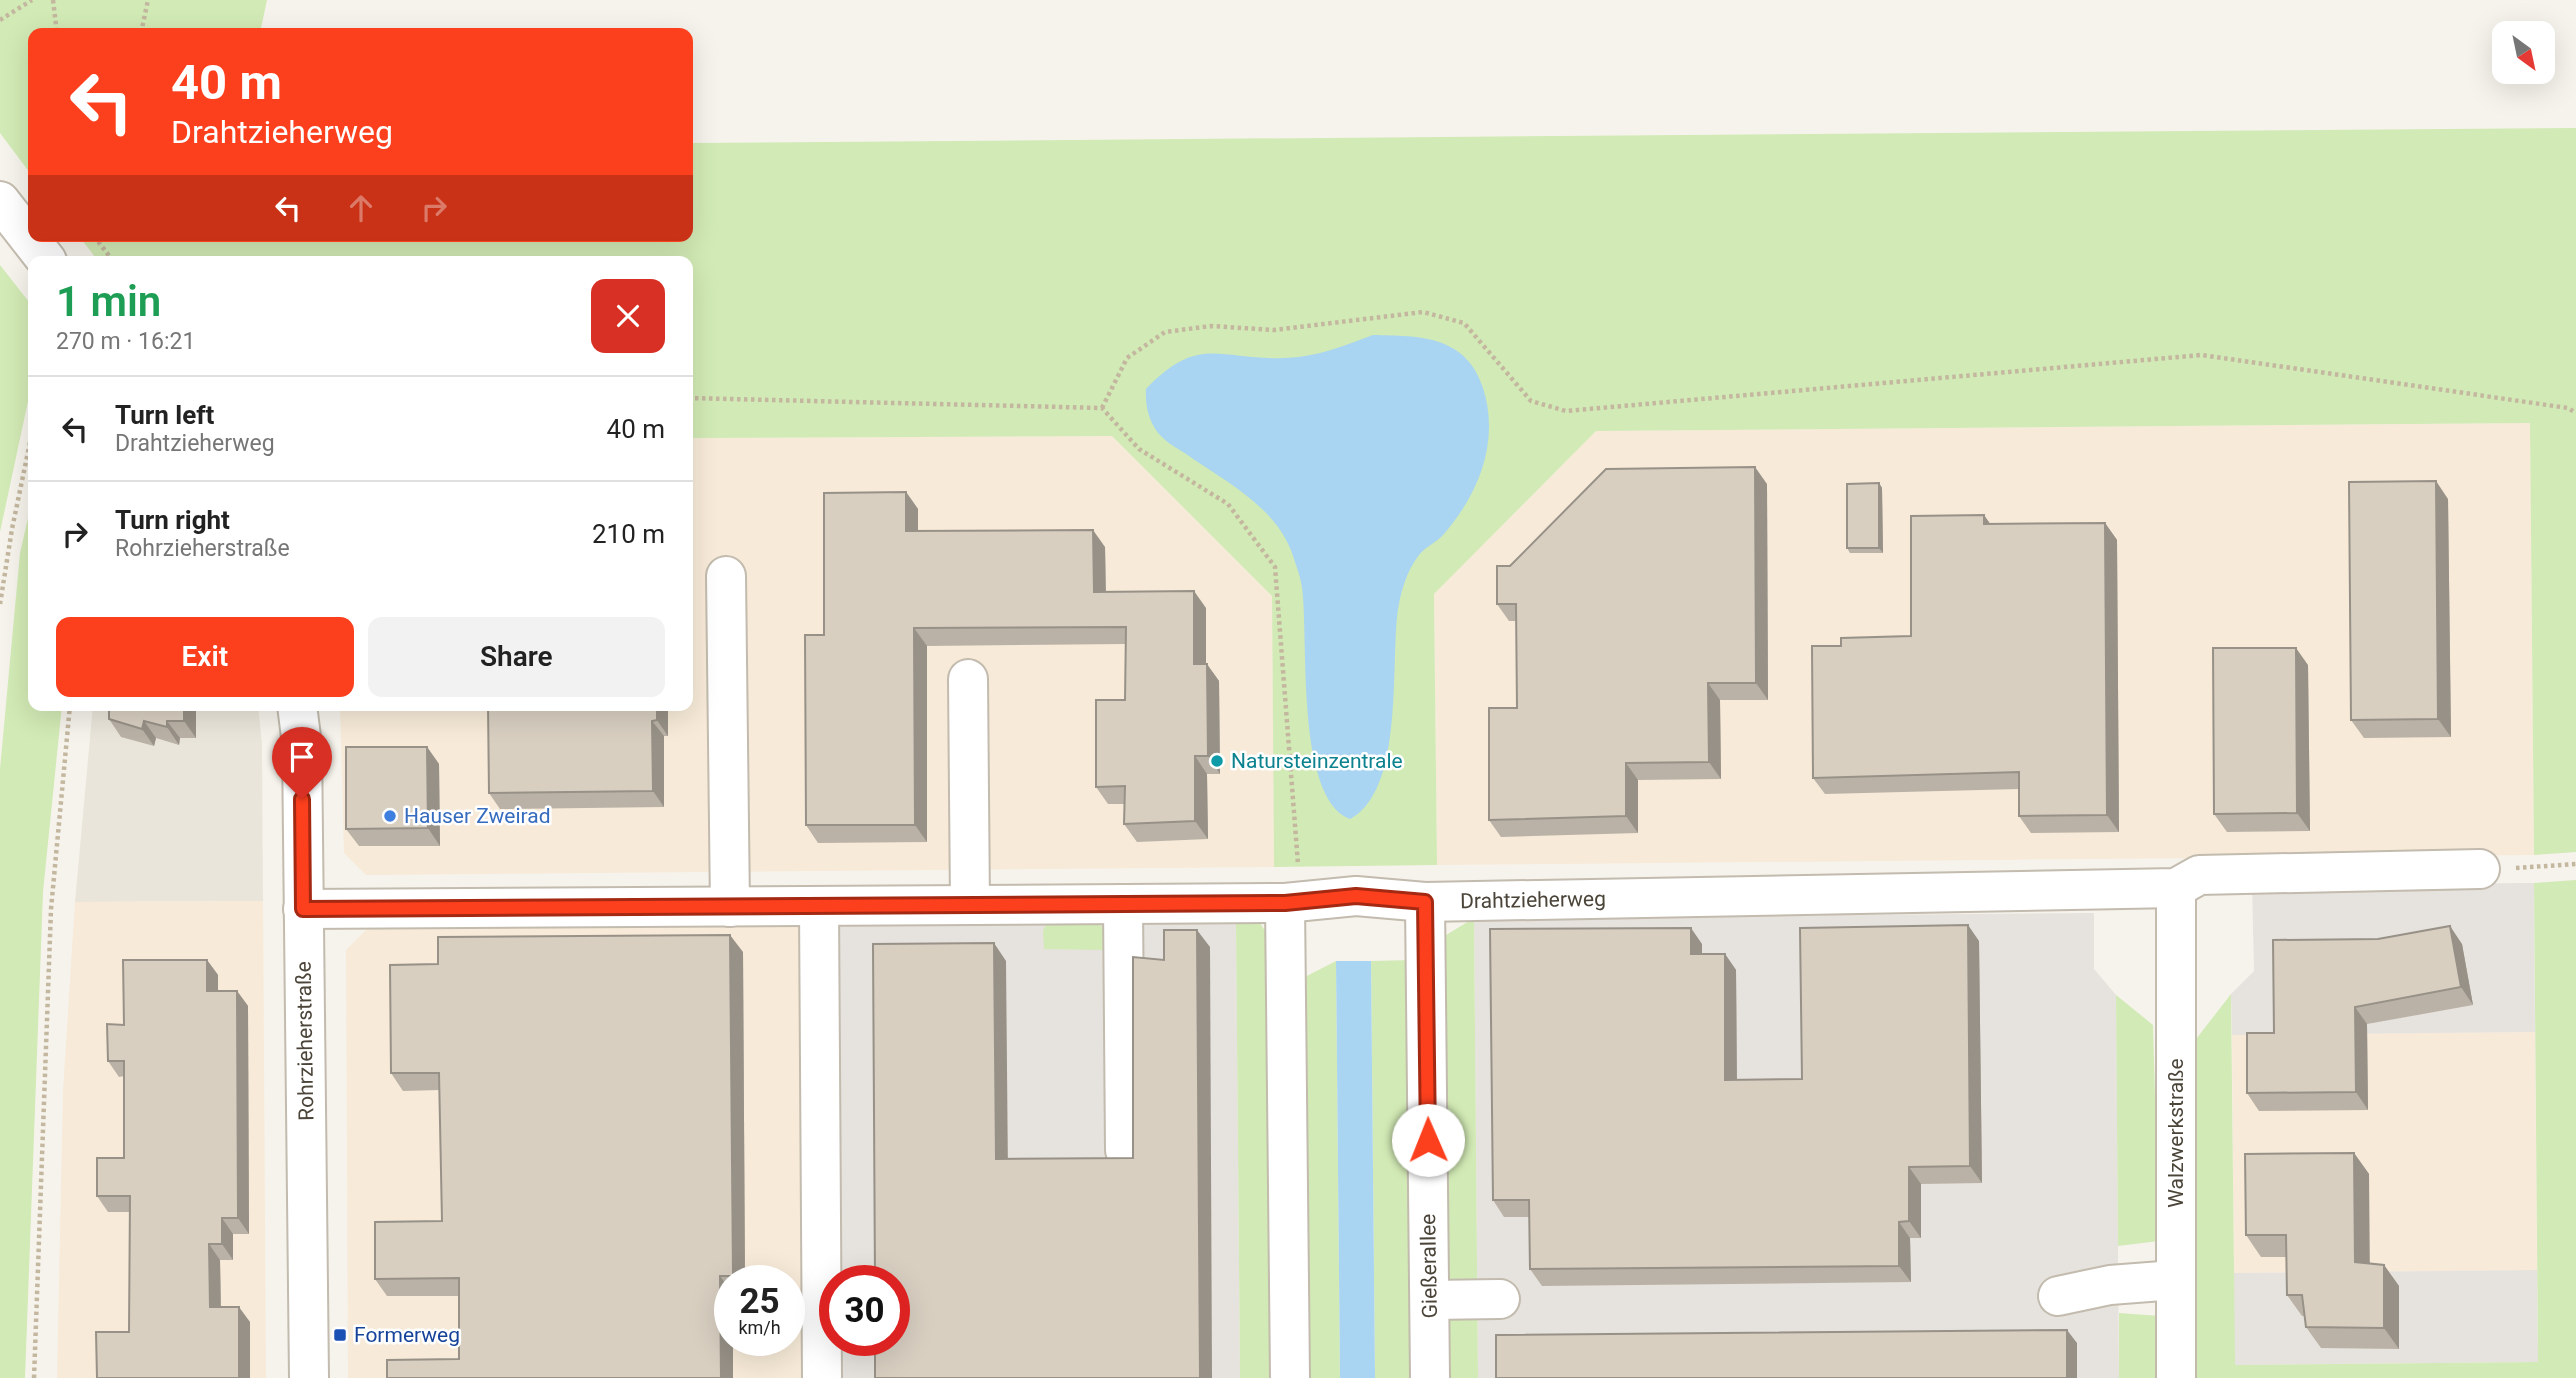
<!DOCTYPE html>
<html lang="en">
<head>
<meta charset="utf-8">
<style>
	:root { --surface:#fff; --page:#f2f2f2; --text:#222; --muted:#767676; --line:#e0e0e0; --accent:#fc3f1d }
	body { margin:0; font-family:Roboto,sans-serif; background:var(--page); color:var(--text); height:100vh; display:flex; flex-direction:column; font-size:26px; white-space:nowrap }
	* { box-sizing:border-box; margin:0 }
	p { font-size:23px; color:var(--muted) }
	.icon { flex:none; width:38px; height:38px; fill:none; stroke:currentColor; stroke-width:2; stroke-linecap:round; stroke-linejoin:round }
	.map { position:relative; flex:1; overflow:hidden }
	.panel { position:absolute; left:28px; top:256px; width:665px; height:455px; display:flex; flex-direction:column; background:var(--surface); border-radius:14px; box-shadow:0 7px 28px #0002 }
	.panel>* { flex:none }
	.banner { position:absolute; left:28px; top:28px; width:665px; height:214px; border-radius:14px; box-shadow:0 7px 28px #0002; background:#fc3f1d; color:#fff; overflow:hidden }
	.needle { width:46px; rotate:147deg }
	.fabs { position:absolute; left:2492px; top:21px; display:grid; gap:14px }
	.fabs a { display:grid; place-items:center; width:63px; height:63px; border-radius:14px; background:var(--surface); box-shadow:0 7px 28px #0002; font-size:35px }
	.speed { position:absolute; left:714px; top:1265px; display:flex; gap:14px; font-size:35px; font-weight:700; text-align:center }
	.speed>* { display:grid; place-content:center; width:91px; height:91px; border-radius:50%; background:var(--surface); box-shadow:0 7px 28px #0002; line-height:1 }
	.speed small { font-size:18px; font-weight:400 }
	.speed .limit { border:10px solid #d22; background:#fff; color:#111 }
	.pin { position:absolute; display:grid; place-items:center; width:60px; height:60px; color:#fff; margin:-72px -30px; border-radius:50% 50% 50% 0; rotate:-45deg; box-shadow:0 0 7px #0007 }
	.pin .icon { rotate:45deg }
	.me { position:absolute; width:77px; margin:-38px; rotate:359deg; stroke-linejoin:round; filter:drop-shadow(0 0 5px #0008) }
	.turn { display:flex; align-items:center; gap:24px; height:147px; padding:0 28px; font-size:32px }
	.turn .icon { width:91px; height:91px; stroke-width:2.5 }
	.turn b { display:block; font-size:49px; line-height:60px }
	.lanes { display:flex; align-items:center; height:66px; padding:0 28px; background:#0003; justify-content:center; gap:35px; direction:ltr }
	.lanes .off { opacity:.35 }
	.round { display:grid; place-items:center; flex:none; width:74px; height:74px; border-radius:14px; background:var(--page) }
	.headline { display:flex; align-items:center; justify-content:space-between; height:119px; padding:0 28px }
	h1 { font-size:42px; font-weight:600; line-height:52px; color:#1e9e55 }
	.primary-button { display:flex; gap:14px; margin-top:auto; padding:14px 28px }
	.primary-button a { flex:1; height:80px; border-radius:14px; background:var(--accent); color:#fff; font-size:28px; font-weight:600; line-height:80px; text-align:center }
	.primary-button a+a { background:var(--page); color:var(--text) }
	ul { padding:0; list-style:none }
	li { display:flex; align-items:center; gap:21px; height:105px; padding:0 28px; border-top:2px solid var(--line) }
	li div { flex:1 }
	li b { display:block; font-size:26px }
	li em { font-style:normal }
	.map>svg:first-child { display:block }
	.residential { fill:#eae5da }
	.commercial { fill:#f7ead8; fill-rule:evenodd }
	.industrial { fill:#e6e2dd; fill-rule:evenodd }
	.green { fill:#d2eab5 }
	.water { fill:#a9d4f2 }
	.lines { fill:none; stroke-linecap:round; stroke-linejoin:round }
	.minor-casing { stroke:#c2bbae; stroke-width:42 }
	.path { stroke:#c4b79f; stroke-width:4.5; stroke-dasharray:3.5 3.5; stroke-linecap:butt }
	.minor { stroke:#fff; stroke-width:38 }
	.wall { fill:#bab2a6 }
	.shaded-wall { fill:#979187 }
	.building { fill:#d8cfc1; stroke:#979187; stroke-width:2 }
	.route-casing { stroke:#a42913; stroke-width:18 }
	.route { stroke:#fc3f1d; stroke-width:12 }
	.culture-dot { fill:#0f9aa8; stroke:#fff; stroke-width:2.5 }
	.shop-dot { fill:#3f7fe0; stroke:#fff; stroke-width:2.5 }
	.transit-dot { fill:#1a4fb4; stroke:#fff; stroke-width:2.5 }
	.labels { text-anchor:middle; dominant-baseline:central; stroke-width:5; stroke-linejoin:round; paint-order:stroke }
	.culture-label { font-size:21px; fill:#0d838f; stroke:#fff; text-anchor:start }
	.shop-label { font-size:21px; fill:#366cbe; stroke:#fff; text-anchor:start }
	.street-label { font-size:21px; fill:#4b4439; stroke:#fff }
	.transit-label { font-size:21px; fill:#164399; stroke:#fff; text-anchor:start }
</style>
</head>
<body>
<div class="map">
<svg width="2576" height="1378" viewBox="0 0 2576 1378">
	<rect width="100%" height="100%" fill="#f6f3ec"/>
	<path class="residential" d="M 93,705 L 258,705 L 262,744 L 263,901 L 75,902 Z"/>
	<g class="commercial">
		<path d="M 2530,423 L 2534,855 L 1437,865 L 1434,594 L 1596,431 Z"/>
		<path d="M 1112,436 L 1272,596 L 1274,867 L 366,875 L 344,853 L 340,705 L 688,705 L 688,438 Z"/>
		<path d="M 263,901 L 266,1378 L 57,1378 L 63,1091 L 75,902 Z"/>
		<path d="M 803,924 L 806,1378 L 348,1378 L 346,950 L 368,928 ZM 730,1281 L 789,1281 L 789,1340 L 730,1340 Z"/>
		<path d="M 2535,1032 L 2537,1270 L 2234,1273 L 2232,1035 Z"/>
	</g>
	<g class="industrial">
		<path d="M 2534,883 L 2535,1032 L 2232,1035 L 2231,994 L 2254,971 L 2252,885 Z"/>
		<path d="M 2094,913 L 2094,969 L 2116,995 L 2119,1378 L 1478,1378 L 1474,918 Z"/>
		<path d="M 1236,921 L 1240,1378 L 806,1378 L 803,924 ZM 835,1281 L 894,1281 L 894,1340 L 835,1340 Z"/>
		<path d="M 2537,1270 L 2538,1362 L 2234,1365 L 2234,1273 Z"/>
	</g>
	<g class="green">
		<path d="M 0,0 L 267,0 L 260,33 L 33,33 L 33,177 L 0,133 Z"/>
		<path d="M 2576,128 L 2576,852 L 2534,855 L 2530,423 L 1596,431 L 1434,594 L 1437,865 L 1274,867 L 1272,596 L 1112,436 L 688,438 L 688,261 L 98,261 L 79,236 L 688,236 L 688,143 Z"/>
		<path d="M 0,265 L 33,307 L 33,378 L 0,532 Z"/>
		<path d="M 33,496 L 33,705 L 62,705 L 43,892 L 25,1378 L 0,1378 L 0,769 L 20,553 Z"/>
		<path d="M 2576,880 L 2576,1378 L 2195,1378 L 2193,1043 L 2231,994 L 2235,1365 L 2538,1362 L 2534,883 Z"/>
		<path d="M 1474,918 L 1478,1378 L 1442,1378 L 1438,940 Z"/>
		<path d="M 1258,920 L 1267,934 L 1272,1378 L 1240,1378 L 1236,921 Z"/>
		<path d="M 1047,922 L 1095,922 L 1104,928 L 1106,950 L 1044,949 L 1043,931 Z"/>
		<path d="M 1414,960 L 1419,1378 L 1375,1378 L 1371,961 Z"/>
		<path d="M 1336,961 L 1340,1378 L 1297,1378 L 1295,982 Z"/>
		<path d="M 2116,995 L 2153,1025 L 2159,1241 L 2118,1246 Z"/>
		<path d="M 2119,1313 L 2160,1316 L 2160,1378 L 2119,1378 Z"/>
	</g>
	<g class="water">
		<path d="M 1373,335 C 1419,336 1466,335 1483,388 C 1500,441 1479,494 1443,535 C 1437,542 1425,547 1419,555 C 1407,570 1401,591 1398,609 C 1390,663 1405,789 1350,819 C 1295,799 1309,638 1302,588 C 1301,579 1298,571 1295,562 C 1281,510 1231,485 1189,456 C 1181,450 1170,445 1163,438 C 1149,425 1145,406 1146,389 C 1200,333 1220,361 1285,358 C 1317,357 1344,346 1373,335 Z"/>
		<path d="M 1336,961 L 1371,961 L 1375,1378 L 1340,1378 Z"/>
	</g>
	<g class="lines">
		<defs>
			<g id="minor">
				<path d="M 0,201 L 47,261"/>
				<path d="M 726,576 L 730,907"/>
				<path d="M 968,679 L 970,905"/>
				<path d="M 297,705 L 302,745 L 309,1378"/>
				<path d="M 2176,888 L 2176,1378"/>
				<path d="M 1425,902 L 1430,1378"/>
				<path d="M 1285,903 L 1290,1378"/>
				<path d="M 1123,904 L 1125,1150"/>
				<path d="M 819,906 L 822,1378"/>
				<path d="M 303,909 L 1285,903 L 1356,896 L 1425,902 L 2176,888 L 2199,875 L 2480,869"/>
				<path d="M 2058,1296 L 2110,1285 L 2175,1280"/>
				<path d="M 1430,1300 L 1500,1299"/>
			</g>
		</defs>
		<use href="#minor" class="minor-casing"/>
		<g class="path">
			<path d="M 53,0 L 57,33"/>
			<path d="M 0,20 L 32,0"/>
			<path d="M 141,33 L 148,0"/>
			<path d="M 94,236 L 113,261"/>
			<path d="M 688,398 L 1102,408 L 1139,449 L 1228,504 L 1275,567 L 1298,864"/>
			<path d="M 1102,408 L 1127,358 L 1165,332 L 1211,326 L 1274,330 L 1423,312 L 1464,323 L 1531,401 L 1566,411 L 2201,355 L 2568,408 L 2576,413"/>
			<path d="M 0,604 L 12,529 L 33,428"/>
			<path d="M 2516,868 L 2576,864"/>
			<path d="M 34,1378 L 51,909 L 70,705"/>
		</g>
		<use href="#minor" class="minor"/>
	</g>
	<g class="wall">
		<path d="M 1879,483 L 1882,488 L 1883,553 L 1850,553 L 1847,548 Z"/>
		<path d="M 1767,484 L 1768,700 L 1720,700 L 1721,779 L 1638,780 L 1638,833 L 1501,837 L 1489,820 L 1517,708 L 1516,621 L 1509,621 L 1497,604 Z"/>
		<path d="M 906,492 L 918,509 L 918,531 L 1105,547 L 1106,591 L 1206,608 L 1206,664 L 1219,681 L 1220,774 L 1207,774 L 1208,839 L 1137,842 L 1124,824 L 1125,804 L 1108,804 L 1096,787 L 1125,700 L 1125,644 L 927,646 L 927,842 L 818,843 L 806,825 Z"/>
		<path d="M 2448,499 L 2451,737 L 2364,738 L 2351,720 Z"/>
		<path d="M 2105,523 L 2117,540 L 2119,832 L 2031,833 L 2019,816 L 2019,789 L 1825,794 L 1813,778 L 1911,636 L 1991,524 Z"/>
		<path d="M 2308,665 L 2310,831 L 2227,832 L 2214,814 Z"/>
		<path d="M 109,705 L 196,705 L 196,738 L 180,738 L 179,745 L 156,738 L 154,746 L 121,737 L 109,719 Z"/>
		<path d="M 668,705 L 668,736 L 664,736 L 664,807 L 500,809 L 489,793 Z"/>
		<path d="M 427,747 L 439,764 L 440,846 L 359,846 L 346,829 Z"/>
		<path d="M 1979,941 L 1982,1183 L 1921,1184 L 1921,1238 L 1910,1238 L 1911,1282 L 1542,1286 L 1530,1269 L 1530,1217 L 1504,1217 L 1493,1200 L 1702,944 L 1702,954 L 1725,954 L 1736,970 L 1737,1079 L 1802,1079 Z"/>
		<path d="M 2462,944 L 2473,1005 L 2367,1024 L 2368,1110 L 2259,1111 L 2247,1093 L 2274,1033 Z"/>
		<path d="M 743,952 L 745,1281 L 730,1281 L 730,1340 L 733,1340 L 733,1378 L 387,1378 L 459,1359 L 459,1296 L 387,1296 L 375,1279 L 442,1221 L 440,1090 L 403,1091 L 391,1073 L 438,964 Z"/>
		<path d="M 207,960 L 218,975 L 218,991 L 237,991 L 248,1006 L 249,1234 L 233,1234 L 233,1260 L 220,1260 L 221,1307 L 250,1322 L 250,1378 L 97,1378 L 129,1332 L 130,1212 L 108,1212 L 97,1196 L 124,1158 L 124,1076 L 119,1077 L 108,1061 L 124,1025 Z"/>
		<path d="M 2354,1153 L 2369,1174 L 2369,1264 L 2384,1265 L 2399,1286 L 2399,1349 L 2321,1348 L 2306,1327 L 2305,1316 L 2302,1316 L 2287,1295 L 2286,1257 L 2261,1257 L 2246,1235 Z"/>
	</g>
	<g class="shaded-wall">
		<path d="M 1755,467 L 1767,484 L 1768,700 L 1756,683 Z"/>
		<path d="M 2436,481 L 2448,499 L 2451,737 L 2438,719 Z"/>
		<path d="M 1879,483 L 1882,488 L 1883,553 L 1879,548 Z"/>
		<path d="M 906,492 L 918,509 L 918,549 L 906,531 Z"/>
		<path d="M 1984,515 L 1996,532 L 1984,524 Z"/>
		<path d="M 2105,523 L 2117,540 L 2119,832 L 2107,815 Z"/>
		<path d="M 1093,530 L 1105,547 L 1106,609 L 1094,592 Z"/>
		<path d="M 1194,591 L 1206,608 L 1206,681 L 1194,664 Z"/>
		<path d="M 914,628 L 927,646 L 927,842 L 915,825 Z"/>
		<path d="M 2296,648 L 2308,665 L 2310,831 L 2297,813 Z"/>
		<path d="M 1207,664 L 1219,681 L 1220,774 L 1208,756 Z"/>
		<path d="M 1708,683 L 1720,700 L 1721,779 L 1709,762 Z"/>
		<path d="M 184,705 L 196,705 L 196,738 L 184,721 Z"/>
		<path d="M 657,705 L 668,705 L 668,736 L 657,720 Z"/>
		<path d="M 144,721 L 156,738 L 154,746 L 142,729 Z"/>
		<path d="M 167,721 L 180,738 L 179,745 L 167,727 Z"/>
		<path d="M 652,721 L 664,736 L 664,807 L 653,791 Z"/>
		<path d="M 427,747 L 439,764 L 440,846 L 428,828 Z"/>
		<path d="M 1195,756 L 1207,774 L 1208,839 L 1195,821 Z"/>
		<path d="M 1626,763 L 1638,780 L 1638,833 L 1626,816 Z"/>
		<path d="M 1968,925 L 1979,941 L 1982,1183 L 1970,1166 Z"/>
		<path d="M 2450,926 L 2462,944 L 2473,1005 L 2461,987 Z"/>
		<path d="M 1691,928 L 1702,944 L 1702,970 L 1691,954 Z"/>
		<path d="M 1197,930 L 1210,947 L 1212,1378 L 1200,1378 Z"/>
		<path d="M 730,935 L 743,952 L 745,1281 L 737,1281 L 733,1276 Z"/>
		<path d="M 994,943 L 1006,961 L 1008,1176 L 996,1159 Z"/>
		<path d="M 1725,954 L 1736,970 L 1737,1096 L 1725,1080 Z"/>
		<path d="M 207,960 L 218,975 L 218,1007 L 207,991 Z"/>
		<path d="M 237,991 L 248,1006 L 249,1234 L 238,1218 Z"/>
		<path d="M 2355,1007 L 2367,1024 L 2368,1110 L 2356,1092 Z"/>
		<path d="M 2354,1153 L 2369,1174 L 2370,1284 L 2355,1262 Z"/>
		<path d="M 1909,1167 L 1921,1184 L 1921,1238 L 1909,1221 Z"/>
		<path d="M 222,1218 L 233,1234 L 233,1260 L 222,1244 Z"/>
		<path d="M 1899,1222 L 1910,1238 L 1911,1282 L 1899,1266 Z"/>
		<path d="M 209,1244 L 220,1260 L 221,1322 L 210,1307 Z"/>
		<path d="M 2384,1265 L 2399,1286 L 2399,1349 L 2384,1328 Z"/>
		<path d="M 720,1276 L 730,1290 L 730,1340 L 733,1340 L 733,1378 L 721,1378 Z"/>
		<path d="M 239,1307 L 250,1322 L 250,1378 L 239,1378 Z"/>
		<path d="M 2067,1330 L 2077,1343 L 2077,1378 L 2067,1378 Z"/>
	</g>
	<g class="building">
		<path d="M 1755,467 L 1756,683 L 1708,683 L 1709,762 L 1626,763 L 1626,816 L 1489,820 L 1489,708 L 1517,708 L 1516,604 L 1497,604 L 1497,566 L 1510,566 L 1606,469 Z"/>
		<path d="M 2436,481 L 2438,719 L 2351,720 L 2349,482 Z"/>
		<path d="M 1879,483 L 1879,548 L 1847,548 L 1847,484 Z"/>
		<path d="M 906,492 L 906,531 L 1093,530 L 1094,592 L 1194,591 L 1194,664 L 1207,664 L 1208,756 L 1195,756 L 1195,821 L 1124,824 L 1125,786 L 1096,787 L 1096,700 L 1125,700 L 1126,627 L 914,628 L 915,825 L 806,825 L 805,635 L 824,635 L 824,493 Z"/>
		<path d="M 1984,515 L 1984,524 L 2105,523 L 2107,815 L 2019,816 L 2019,772 L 1813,778 L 1812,646 L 1841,646 L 1841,638 L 1911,636 L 1911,516 Z"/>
		<path d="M 2213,648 L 2296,648 L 2297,813 L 2214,814 Z"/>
		<path d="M 109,705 L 184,705 L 184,721 L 167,721 L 167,727 L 144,721 L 142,729 L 109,719 Z"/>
		<path d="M 488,705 L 657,705 L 657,720 L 652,721 L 653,791 L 489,793 Z"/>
		<path d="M 346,747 L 427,747 L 428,828 L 346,829 Z"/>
		<path d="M 1968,925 L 1970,1166 L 1909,1167 L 1909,1221 L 1899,1222 L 1899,1266 L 1530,1269 L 1529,1200 L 1493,1200 L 1490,929 L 1691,928 L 1691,954 L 1725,954 L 1725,1080 L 1802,1079 L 1800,928 Z"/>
		<path d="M 2450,926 L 2461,987 L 2355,1007 L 2356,1092 L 2247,1093 L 2247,1033 L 2274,1033 L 2273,940 L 2378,939 Z"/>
		<path d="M 1164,930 L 1197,930 L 1200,1378 L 875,1378 L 875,1340 L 894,1340 L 894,1281 L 875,1281 L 873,944 L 994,943 L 996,1159 L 1133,1158 L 1133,957 L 1164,960 Z"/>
		<path d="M 730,935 L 733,1276 L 720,1276 L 721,1378 L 387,1378 L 387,1360 L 459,1359 L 459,1278 L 375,1279 L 375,1222 L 442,1221 L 439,1073 L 391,1073 L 390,965 L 438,964 L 438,937 Z"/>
		<path d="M 123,960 L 207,960 L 207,991 L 237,991 L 238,1218 L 222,1218 L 222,1244 L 209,1244 L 210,1307 L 239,1307 L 239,1378 L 97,1378 L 96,1332 L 129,1332 L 130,1196 L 97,1196 L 97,1158 L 124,1158 L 124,1061 L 108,1061 L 107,1024 L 124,1025 Z"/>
		<path d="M 2354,1153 L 2355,1262 L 2384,1265 L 2384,1328 L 2306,1327 L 2302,1295 L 2287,1295 L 2286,1235 L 2246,1235 L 2245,1154 Z"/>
		<path d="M 2067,1330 L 2067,1378 L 1496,1378 L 1496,1335 Z"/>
	</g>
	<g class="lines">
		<defs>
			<path id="route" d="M 302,799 L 303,909 L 1285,903 L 1356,896 L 1425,902 L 1428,1140"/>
		</defs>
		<use href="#route" class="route-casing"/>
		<use href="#route" class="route"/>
	</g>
	<circle class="culture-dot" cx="1217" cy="761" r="7"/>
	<circle class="shop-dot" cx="390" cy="816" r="7"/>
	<rect class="transit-dot" x="333" y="1328" width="14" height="14" rx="3.5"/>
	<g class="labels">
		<g class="culture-label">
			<text x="1231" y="761">Natursteinzentrale</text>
		</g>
		<g class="shop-label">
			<text x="404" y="816">Hauser Zweirad</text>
		</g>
		<g class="street-label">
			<text transform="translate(1533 900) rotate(-1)">Drahtzieherweg</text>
			<text transform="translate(305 1041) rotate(-91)">Rohrzieherstraße</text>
			<text transform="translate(2176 1133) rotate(-90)">Walzwerkstraße</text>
			<text transform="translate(1429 1266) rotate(-91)">Gießerallee</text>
		</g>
		<g class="transit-label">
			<text x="354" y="1335">Formerweg</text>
		</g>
	</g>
</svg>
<div class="fabs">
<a><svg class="needle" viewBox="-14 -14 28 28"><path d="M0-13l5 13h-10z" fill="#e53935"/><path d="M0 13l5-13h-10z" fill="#767676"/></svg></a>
</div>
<div class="speed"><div>25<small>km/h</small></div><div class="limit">30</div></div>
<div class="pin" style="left:302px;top:799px;background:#d93025"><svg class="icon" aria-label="arrive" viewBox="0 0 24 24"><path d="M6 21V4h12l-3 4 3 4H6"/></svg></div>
<svg class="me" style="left:1428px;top:1140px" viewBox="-20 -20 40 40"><circle r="19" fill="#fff"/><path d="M0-13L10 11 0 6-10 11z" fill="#fc3f1d"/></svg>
<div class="banner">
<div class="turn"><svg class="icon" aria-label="left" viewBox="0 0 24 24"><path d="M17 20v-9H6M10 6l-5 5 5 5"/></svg><div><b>40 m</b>Drahtzieherweg</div></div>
<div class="lanes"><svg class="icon" aria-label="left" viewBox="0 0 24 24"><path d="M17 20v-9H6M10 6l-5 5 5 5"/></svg><svg class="icon off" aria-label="ahead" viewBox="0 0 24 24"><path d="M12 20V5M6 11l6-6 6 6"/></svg><svg class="icon off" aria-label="right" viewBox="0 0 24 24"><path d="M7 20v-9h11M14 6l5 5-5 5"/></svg></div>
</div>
<section class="panel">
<div class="headline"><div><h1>1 min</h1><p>270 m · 16:21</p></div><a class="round" style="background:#d93025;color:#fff"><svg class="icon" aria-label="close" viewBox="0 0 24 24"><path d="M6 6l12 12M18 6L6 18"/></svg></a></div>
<ul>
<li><svg class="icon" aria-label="left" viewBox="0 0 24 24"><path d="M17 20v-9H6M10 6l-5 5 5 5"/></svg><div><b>Turn left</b><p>Drahtzieherweg</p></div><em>40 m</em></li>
<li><svg class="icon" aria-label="right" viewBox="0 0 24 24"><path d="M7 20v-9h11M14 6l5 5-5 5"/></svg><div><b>Turn right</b><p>Rohrzieherstraße</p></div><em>210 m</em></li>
</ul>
<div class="primary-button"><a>Exit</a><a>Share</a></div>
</section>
</div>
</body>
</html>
